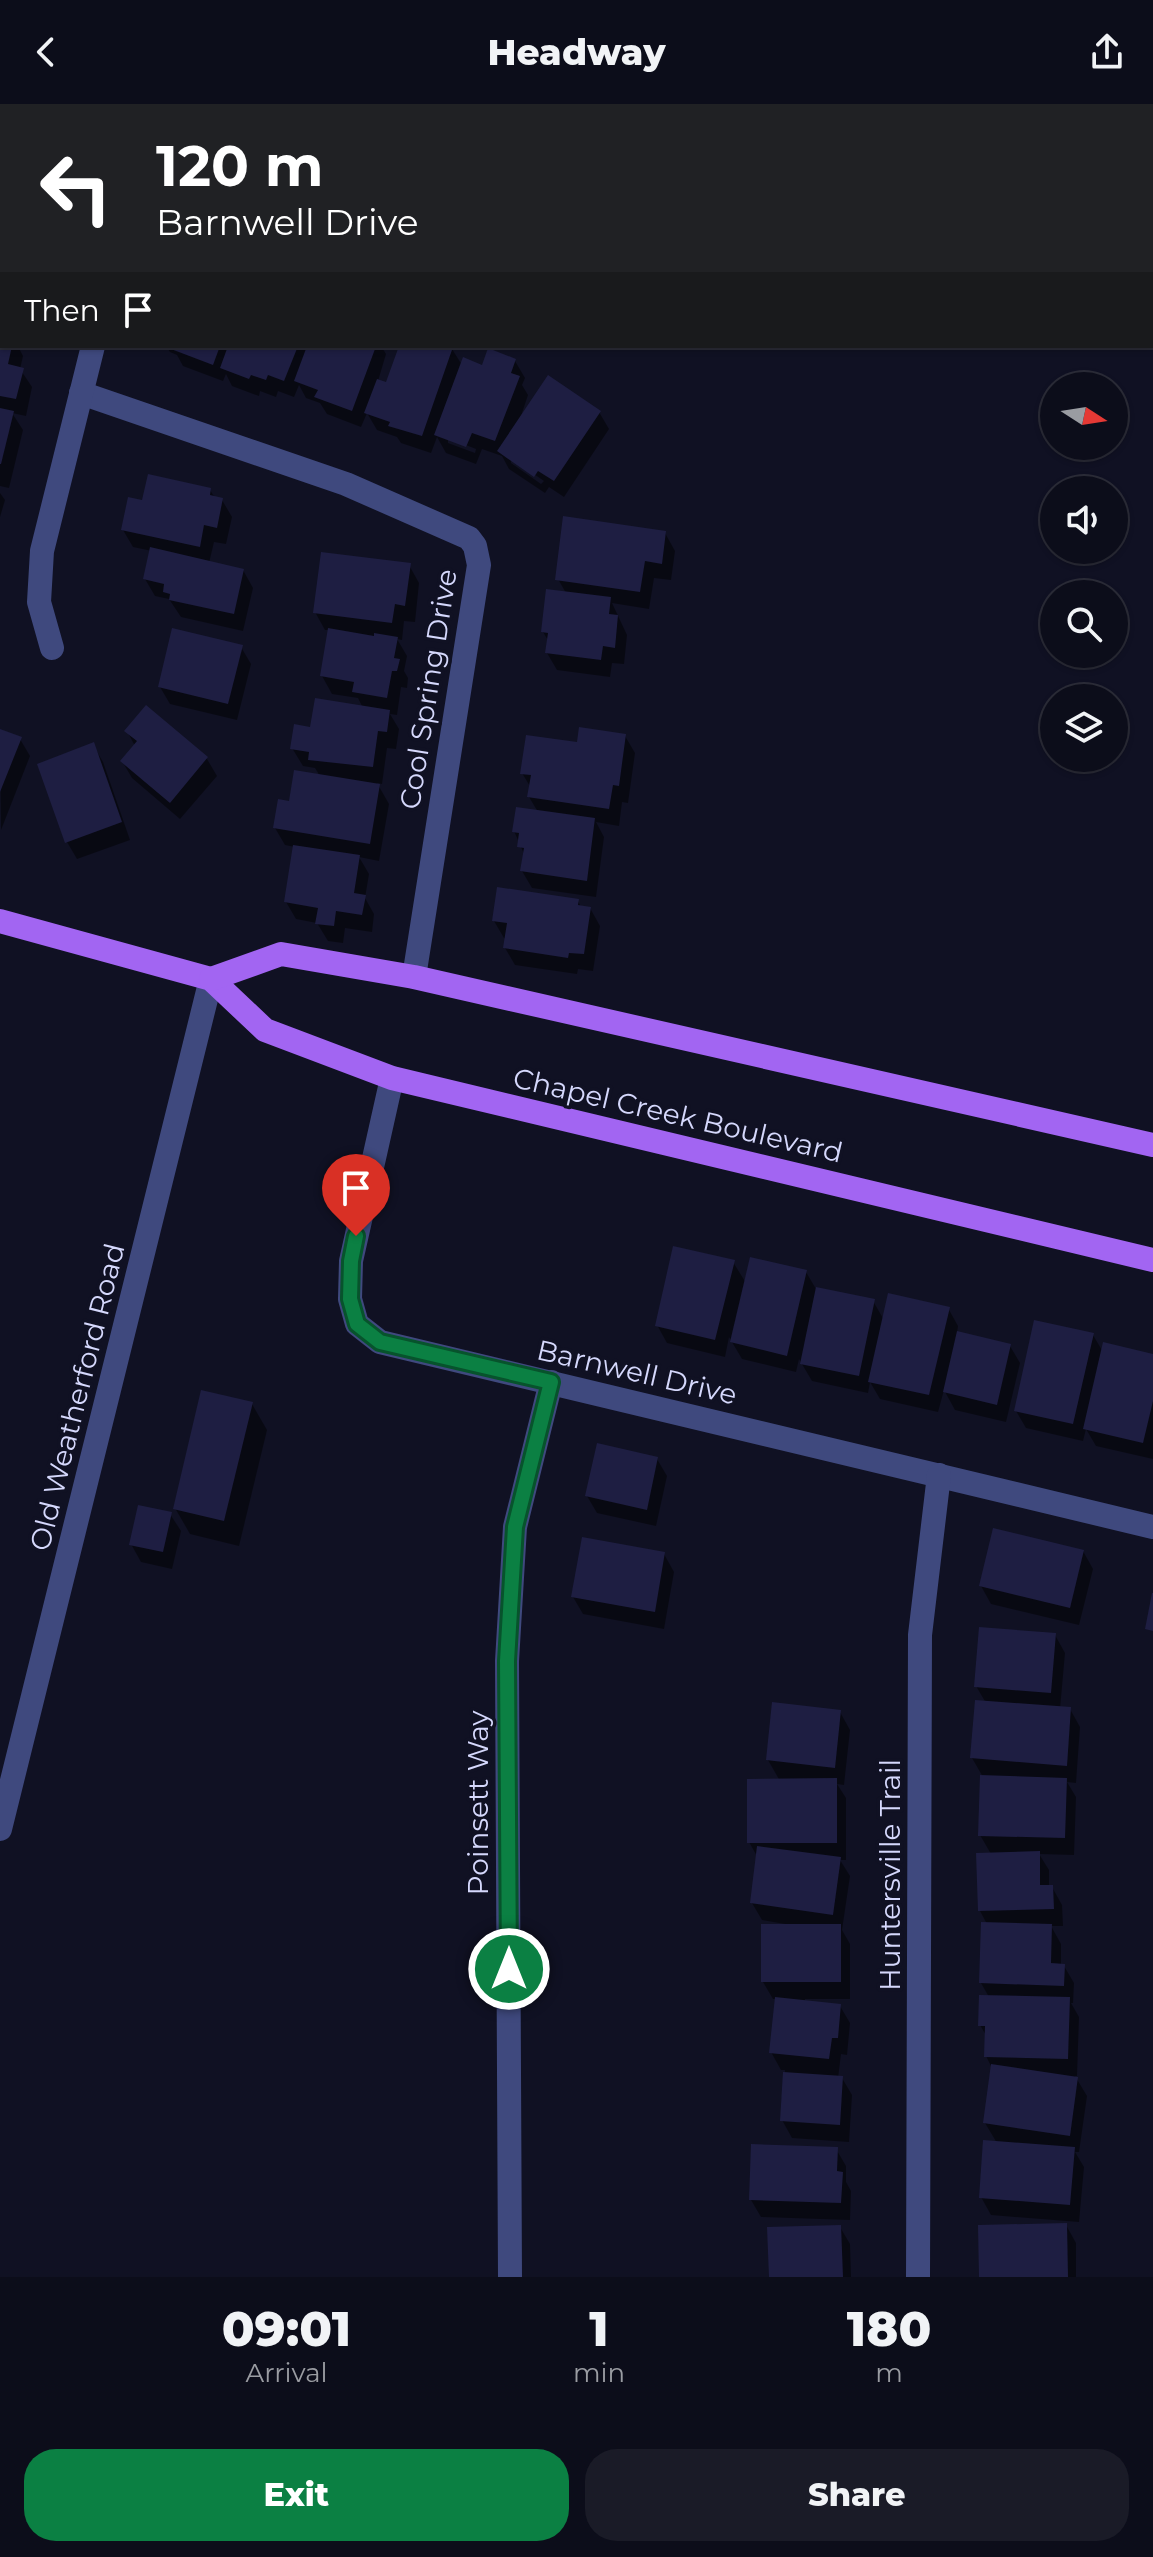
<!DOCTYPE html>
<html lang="en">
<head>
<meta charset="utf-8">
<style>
	:root { --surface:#0c0d1a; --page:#1a1b27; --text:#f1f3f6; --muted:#9a9ca2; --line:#2c2d39; --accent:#0b8043 }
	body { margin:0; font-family:Montserrat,sans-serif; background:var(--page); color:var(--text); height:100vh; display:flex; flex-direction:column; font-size:30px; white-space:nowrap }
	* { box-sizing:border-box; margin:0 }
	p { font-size:26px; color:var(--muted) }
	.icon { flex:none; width:44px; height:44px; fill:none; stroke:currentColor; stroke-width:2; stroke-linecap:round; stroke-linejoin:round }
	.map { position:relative; height:2173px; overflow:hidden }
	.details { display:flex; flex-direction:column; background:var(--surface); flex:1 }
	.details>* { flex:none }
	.hud { position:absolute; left:0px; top:0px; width:1154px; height:244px; box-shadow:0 2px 6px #0004,0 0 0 2px var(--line); background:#202124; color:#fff; overflow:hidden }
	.needle { width:52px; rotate:102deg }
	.controls { position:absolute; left:1040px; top:268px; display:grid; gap:16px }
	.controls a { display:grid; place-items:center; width:88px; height:88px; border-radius:50%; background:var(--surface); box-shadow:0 2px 6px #0004,0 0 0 2px var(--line); font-size:40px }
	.pin { position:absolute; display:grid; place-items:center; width:68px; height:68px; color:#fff; margin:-82px -34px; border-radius:50% 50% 50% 0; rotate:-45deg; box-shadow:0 0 8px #0007 }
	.pin .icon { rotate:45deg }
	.me { position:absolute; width:88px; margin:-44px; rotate:0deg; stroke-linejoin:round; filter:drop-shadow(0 0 6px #0008) }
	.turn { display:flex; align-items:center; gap:28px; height:168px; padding:0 24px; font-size:36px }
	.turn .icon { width:104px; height:104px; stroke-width:2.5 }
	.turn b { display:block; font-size:56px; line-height:68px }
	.then { display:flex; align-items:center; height:76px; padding:0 24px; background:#0003; gap:16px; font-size:30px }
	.eta { display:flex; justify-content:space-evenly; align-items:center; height:136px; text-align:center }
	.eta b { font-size:48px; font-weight:800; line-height:56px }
	.cta { display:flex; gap:16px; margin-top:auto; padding:16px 24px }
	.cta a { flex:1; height:92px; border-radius:32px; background:var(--accent); color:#fff; font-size:32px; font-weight:800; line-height:92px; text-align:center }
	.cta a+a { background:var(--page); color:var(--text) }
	header { display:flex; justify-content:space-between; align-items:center; height:104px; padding:0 24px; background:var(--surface); font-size:36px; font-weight:800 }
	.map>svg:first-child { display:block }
	.shadow { fill:#0007; fill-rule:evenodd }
	.building { fill:#1e1e42 }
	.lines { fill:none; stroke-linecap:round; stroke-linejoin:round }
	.minor { stroke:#3f497e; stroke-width:24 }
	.major { stroke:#a265f2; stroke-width:24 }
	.route-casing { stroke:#07532c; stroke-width:20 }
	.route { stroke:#0b8043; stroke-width:14 }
	.labels { text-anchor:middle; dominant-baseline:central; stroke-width:7; stroke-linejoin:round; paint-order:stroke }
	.street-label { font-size:28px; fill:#d5d8fc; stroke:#101123 }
</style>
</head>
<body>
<header><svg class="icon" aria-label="back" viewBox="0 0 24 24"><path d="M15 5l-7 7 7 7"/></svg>Headway<svg class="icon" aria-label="share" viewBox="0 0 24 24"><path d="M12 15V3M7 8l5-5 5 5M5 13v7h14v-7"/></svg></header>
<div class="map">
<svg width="1153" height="2173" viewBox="0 0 1153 2173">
	<rect width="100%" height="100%" fill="#101123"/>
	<g class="shadow">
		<path d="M 15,0 L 102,0 L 102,2 Z"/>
		<path d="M 227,0 L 379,0 L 226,2 Z"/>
		<path d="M 639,0 L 720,0 L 717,2 Z"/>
		<path d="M 0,79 L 2,242 L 18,242 L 23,252 L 20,265 L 32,283 L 26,312 L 12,309 L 23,326 L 9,384 L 0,382 Z"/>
		<path d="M 166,242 L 381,242 L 386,250 L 378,277 L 387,280 L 401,242 L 445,242 L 452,245 L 462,261 L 483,263 L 515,257 L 525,274 L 522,281 L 528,291 L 521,312 L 599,308 L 609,325 L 564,393 L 549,383 L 545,389 L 509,365 L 502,352 L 482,345 L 476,360 L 446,349 L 437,333 L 431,349 L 401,339 L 397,333 L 377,326 L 367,309 L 361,323 L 327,310 L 320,299 L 306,294 L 299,281 L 294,293 L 278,287 L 276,293 L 260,287 L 259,292 L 232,282 L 226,270 L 223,277 L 183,262 L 177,251 L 170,248 ZM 448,334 L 476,345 L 475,349 L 448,339 ZM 511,354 L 544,377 L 541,380 L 511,359 Z"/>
		<path d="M 210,386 L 215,394 L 222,396 L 232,413 L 226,440 L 214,438 L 209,459 L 243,466 L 253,484 L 243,527 L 181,513 L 169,495 L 155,492 L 145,475 L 152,447 L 133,443 L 123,426 L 143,398 Z"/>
		<path d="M 0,389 L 5,396 L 0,413 Z"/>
		<path d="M 665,429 L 675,447 L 671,476 L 654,474 L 649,505 L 612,499 L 627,531 L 624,560 L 612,559 L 610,573 L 557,566 L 547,549 L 549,538 L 543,528 L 566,489 L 558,475 Z"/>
		<path d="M 409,461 L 419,479 L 415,518 L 404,517 L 402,536 L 397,535 L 407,552 L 404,567 L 408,574 L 407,584 L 401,583 L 397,611 L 390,610 L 399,625 L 396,645 L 387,644 L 382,680 L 377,679 L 389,700 L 379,757 L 359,753 L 369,770 L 365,794 L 374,810 L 372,828 L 345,824 L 343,839 L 328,837 L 317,819 L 296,815 L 286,798 L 295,743 L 285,741 L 275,724 L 291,699 L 320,672 L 315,664 L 303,662 L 292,644 L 312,625 L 363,604 L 358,594 L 332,590 L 322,572 L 330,526 L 325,526 L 315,508 Z"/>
		<path d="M 241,543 L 251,560 L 237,616 L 170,600 L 160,583 Z"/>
		<path d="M 147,604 L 207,655 L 217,672 L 180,715 L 132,674 L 122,657 L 135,642 L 127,627 Z"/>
		<path d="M 0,627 L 20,635 L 30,652 L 1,726 Z"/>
		<path d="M 625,632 L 635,649 L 628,699 L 622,698 L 619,722 L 596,718 L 604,733 L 596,793 L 532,784 L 522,767 L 525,752 L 514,727 L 538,708 L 529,693 L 531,684 L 522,669 L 578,640 Z"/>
		<path d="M 93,641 L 103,658 L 130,736 L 77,755 L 67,738 Z"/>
		<path d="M 578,797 L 581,803 L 590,804 L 600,822 L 593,867 L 578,865 L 577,870 L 515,861 L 505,844 L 507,835 L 504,834 L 494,817 Z"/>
		<path d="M 733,1158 L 746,1179 L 806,1168 L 816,1185 L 873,1197 L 884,1216 L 948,1204 L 958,1222 L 957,1229 L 1010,1242 L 1020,1259 L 1006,1318 L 955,1306 L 944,1286 L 938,1308 L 880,1295 L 870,1278 L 868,1289 L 812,1277 L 799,1255 L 796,1268 L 742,1255 L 729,1233 L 725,1253 L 667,1239 L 657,1221 Z"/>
		<path d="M 1093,1231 L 1103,1248 L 1153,1252 L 1153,1355 L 1096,1342 L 1086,1325 L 1083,1337 L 1026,1324 L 1016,1307 Z"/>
		<path d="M 252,1300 L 267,1326 L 239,1442 L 190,1430 L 175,1404 Z"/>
		<path d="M 657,1355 L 667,1372 L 656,1422 L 597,1409 L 587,1392 Z"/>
		<path d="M 170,1410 L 181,1427 L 172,1465 L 141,1458 L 131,1440 Z"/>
		<path d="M 1083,1447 L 1093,1465 L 1079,1521 L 991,1500 L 981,1482 Z"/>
		<path d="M 664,1450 L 674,1468 L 664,1525 L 583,1510 L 573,1493 Z"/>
		<path d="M 1055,1531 L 1065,1549 L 1060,1605 L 1070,1605 L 1080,1623 L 1076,1679 L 1067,1678 L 1076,1693 L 1074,1751 L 1039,1750 L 1049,1766 L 1049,1783 L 1052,1783 L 1062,1801 L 1063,1822 L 1051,1822 L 1061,1840 L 1061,1862 L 1064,1862 L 1074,1879 L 1073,1899 L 1071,1899 L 1079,1913 L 1077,1972 L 1075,1972 L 1087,1992 L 1079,2048 L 1075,2048 L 1084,2063 L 1079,2118 L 991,2111 L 981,2093 L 997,2039 L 985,2019 L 992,1964 L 986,1952 L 987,1933 L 980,1921 L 989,1893 L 981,1879 L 987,1820 L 980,1807 L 991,1750 L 980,1731 L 983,1673 L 972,1654 L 986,1599 L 976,1582 Z"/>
		<path d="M 840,1608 L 850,1626 L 844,1681 L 837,1680 L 846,1694 L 846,1756 L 840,1756 L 850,1772 L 842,1826 L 850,1840 L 850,1895 L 805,1895 L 805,1898 L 840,1902 L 850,1919 L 847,1951 L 841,1950 L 838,1974 L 842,1974 L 852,1991 L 849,2038 L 792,2034 L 782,2016 L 785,1966 L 781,1966 L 771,1948 L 777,1895 L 773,1895 L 763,1878 L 785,1820 L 762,1816 L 752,1799 L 758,1754 L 749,1738 L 780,1677 L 768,1656 Z"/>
		<path d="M 836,2045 L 846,2062 L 846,2078 L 851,2087 L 850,2116 L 761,2113 L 751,2096 Z"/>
		<path d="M 1066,2121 L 1076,2139 L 1076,2173 L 981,2173 Z"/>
		<path d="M 840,2123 L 850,2140 L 851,2173 L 771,2173 Z"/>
	</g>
	<g class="building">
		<path d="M 0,242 L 12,242 L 8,260 L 24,264 L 16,295 L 0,292 Z"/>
		<path d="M 172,242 L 220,242 L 213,261 L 171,245 Z"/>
		<path d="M 228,242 L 298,242 L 284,277 L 268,271 L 266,276 L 251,271 L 249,275 L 220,264 Z"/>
		<path d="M 307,242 L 373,242 L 375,245 L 352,307 L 314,293 L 318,286 L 294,277 Z"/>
		<path d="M 399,242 L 453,243 L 422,332 L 388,322 L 390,318 L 364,309 L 377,275 L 386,278 Z"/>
		<path d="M 488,244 L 516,255 L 511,269 L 520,272 L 495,337 L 472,329 L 466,343 L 434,331 L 463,253 L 482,261 Z"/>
		<path d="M 548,271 L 601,307 L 554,377 L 538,367 L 534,373 L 497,347 Z"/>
		<path d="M 0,304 L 14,307 L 1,360 L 0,360 Z"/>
		<path d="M 148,370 L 211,384 L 210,391 L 223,394 L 217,424 L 204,421 L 200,443 L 121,426 L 128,393 L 142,396 Z"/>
		<path d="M 563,412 L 666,427 L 662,460 L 645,457 L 640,488 L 555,476 Z"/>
		<path d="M 150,443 L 244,465 L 234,510 L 169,496 L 170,490 L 163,488 L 164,480 L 143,475 Z"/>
		<path d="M 321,448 L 411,459 L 405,502 L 395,500 L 392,519 L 313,509 Z"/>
		<path d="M 546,485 L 611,493 L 609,510 L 618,511 L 615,544 L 603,542 L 601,556 L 545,549 L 548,529 L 541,528 Z"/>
		<path d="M 172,524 L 243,541 L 228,600 L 158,583 Z"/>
		<path d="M 328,524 L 374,532 L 374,529 L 398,533 L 394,554 L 400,555 L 397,567 L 392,567 L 387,594 L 352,588 L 354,578 L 320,572 Z"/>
		<path d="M 315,594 L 390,606 L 387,628 L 378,627 L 373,663 L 308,656 L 309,648 L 290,645 L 294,620 L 310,623 Z"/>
		<path d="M 146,601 L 208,653 L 170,699 L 120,657 L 137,637 L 124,627 Z"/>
		<path d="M 579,623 L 626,630 L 619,682 L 613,681 L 609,705 L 527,693 L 531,671 L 520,670 L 526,631 L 577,638 Z"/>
		<path d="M 0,625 L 22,633 L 0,688 Z"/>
		<path d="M 94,638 L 122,718 L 65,739 L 37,660 Z"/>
		<path d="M 294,666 L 380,680 L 370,740 L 273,724 L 278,695 L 289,697 Z"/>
		<path d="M 516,703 L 595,714 L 587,777 L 520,767 L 524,744 L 517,743 L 519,729 L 512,728 Z"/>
		<path d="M 293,741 L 360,751 L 354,789 L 366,791 L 362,811 L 336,807 L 334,822 L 315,820 L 318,804 L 284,798 Z"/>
		<path d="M 497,783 L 579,795 L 578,801 L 591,803 L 584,850 L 569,849 L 568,854 L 503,844 L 507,819 L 492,817 Z"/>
		<path d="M 673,1142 L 735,1156 L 715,1236 L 655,1222 Z"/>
		<path d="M 750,1153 L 807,1166 L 787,1252 L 730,1238 Z"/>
		<path d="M 816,1183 L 875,1195 L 859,1272 L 800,1260 Z"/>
		<path d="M 888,1189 L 950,1203 L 929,1291 L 868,1278 Z"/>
		<path d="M 1034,1216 L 1094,1229 L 1073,1320 L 1014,1307 Z"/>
		<path d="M 957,1227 L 1011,1240 L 997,1301 L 943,1288 Z"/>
		<path d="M 1103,1238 L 1153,1250 L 1153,1297 L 1143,1339 L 1083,1325 Z"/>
		<path d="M 201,1286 L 253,1298 L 224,1417 L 173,1405 Z"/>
		<path d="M 597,1339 L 658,1353 L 647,1406 L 585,1392 Z"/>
		<path d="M 138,1401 L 172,1408 L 163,1448 L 129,1441 Z"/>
		<path d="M 993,1424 L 1084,1446 L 1070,1504 L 979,1482 Z"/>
		<path d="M 582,1433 L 665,1448 L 655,1508 L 571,1493 Z"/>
		<path d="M 1152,1489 L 1153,1489 L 1153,1527 L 1145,1525 Z"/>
		<path d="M 979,1523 L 1056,1529 L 1051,1589 L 974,1583 Z"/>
		<path d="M 975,1596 L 1071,1603 L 1067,1662 L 970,1654 Z"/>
		<path d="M 772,1598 L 841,1606 L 835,1664 L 766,1656 Z"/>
		<path d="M 980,1671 L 1067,1674 L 1065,1734 L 978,1732 Z"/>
		<path d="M 837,1674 L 837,1739 L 747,1739 L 747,1675 Z"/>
		<path d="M 757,1742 L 841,1753 L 833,1811 L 750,1799 Z"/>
		<path d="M 1040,1747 L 1040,1781 L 1053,1781 L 1054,1805 L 978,1807 L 976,1749 Z"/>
		<path d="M 981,1818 L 1052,1820 L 1051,1859 L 1065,1860 L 1064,1882 L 979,1879 Z"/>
		<rect x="761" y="1820" width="80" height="58"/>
		<path d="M 979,1891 L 1070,1893 L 1068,1955 L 984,1953 L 985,1922 L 978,1922 Z"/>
		<path d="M 775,1893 L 841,1900 L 838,1934 L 832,1934 L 829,1955 L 769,1949 Z"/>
		<path d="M 991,1960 L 1078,1973 L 1070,2032 L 983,2019 Z"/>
		<path d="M 783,1968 L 843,1972 L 840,2021 L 780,2017 Z"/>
		<path d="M 983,2036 L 1075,2043 L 1070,2101 L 979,2094 Z"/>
		<path d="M 751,2040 L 838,2043 L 837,2067 L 843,2068 L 841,2099 L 749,2096 Z"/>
		<path d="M 1067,2119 L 1068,2173 L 979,2173 L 978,2121 Z"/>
		<path d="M 841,2121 L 843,2173 L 769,2173 L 767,2123 Z"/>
	</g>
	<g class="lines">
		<g class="minor">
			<path d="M 506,0 L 507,2"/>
			<path d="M 156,2 L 157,0"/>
			<path d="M 81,289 L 346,380 L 469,434 L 475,442 L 479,461 L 414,873"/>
			<path d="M 52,544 L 39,498 L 42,447 L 93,242"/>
			<path d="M 392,974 L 351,1157 L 350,1195 L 357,1220 L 380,1238 L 1153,1423"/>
			<path d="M 0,1725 L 211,875"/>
			<path d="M 510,2173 L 507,1557 L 515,1423 L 551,1278"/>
			<path d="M 918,2173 L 920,1531 L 939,1371"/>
		</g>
		<g class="major">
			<path d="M 0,817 L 211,875 L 265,926 L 392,974 L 1153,1156"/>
			<path d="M 211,875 L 281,850 L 414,873 L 1153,1041"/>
		</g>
	</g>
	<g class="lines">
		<defs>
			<path id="route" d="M 356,1132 L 351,1157 L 350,1195 L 357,1220 L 380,1238 L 551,1278 L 515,1423 L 507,1557 L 509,1865"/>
		</defs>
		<use href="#route" class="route-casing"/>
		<use href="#route" class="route"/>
	</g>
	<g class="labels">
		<g class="street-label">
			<text transform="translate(428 585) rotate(-81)">Cool Spring Drive</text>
			<text transform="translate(678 1011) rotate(13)">Chapel Creek Boulevard</text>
			<text transform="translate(637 1268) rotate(13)">Barnwell Drive</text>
			<text transform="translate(77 1293) rotate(-76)">Old Weatherford Road</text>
			<text transform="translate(478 1699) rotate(-90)">Poinsett Way</text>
			<text transform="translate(890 1771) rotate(-90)">Huntersville Trail</text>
		</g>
	</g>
</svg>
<div class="controls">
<a><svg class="needle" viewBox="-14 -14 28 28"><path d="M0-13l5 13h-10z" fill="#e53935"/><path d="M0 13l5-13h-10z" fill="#9a9ca2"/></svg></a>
<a><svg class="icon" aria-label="sound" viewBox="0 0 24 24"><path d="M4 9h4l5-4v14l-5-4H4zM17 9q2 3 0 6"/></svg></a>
<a><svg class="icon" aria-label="search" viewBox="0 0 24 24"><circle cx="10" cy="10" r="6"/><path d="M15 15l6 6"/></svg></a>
<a><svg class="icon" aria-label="layers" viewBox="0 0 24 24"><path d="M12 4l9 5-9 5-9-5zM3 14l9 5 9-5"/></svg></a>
</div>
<div class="pin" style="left:356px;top:1132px;background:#d93025"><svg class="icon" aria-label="arrive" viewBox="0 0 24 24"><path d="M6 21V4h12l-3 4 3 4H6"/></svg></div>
<svg class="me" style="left:509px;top:1865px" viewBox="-20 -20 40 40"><circle r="17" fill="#0b8043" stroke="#fff" stroke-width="3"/><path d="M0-11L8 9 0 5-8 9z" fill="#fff"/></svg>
<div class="hud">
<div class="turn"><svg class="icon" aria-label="left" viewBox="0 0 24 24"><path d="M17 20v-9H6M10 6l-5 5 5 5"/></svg><div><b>120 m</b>Barnwell Drive</div></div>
<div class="then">Then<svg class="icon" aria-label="arrive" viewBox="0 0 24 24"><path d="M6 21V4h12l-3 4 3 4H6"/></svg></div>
</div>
</div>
<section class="details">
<div class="eta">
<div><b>09:01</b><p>Arrival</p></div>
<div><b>1</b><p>min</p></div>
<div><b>180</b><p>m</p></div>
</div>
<div class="cta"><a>Exit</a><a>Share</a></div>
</section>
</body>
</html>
